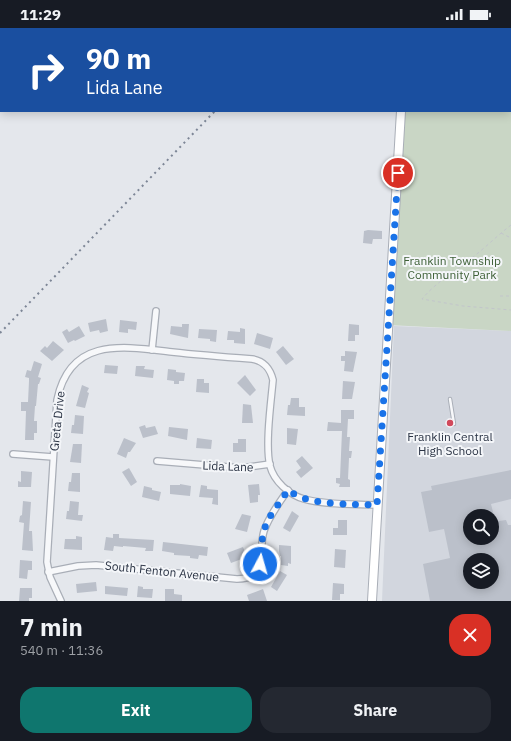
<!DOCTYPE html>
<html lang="en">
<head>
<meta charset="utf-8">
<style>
	:root { --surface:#171b24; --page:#242831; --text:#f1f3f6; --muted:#9ea1a6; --accent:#0f766e }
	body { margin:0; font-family:"IBM Plex Sans",sans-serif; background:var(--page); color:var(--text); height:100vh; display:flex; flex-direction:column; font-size:15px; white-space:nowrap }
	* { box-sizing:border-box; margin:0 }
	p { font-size:13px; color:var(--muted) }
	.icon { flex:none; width:22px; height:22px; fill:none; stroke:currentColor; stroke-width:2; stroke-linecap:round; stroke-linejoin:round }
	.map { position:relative; height:573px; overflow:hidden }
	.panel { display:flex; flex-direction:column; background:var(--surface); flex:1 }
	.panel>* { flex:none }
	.guide { position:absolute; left:0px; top:0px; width:511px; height:84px; box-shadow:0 2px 10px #0003; background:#1a4fa0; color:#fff; overflow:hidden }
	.fabs { position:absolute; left:463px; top:481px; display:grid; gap:8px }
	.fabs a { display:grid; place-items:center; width:36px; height:36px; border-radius:50%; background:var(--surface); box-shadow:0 2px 10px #0003; font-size:20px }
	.pin { position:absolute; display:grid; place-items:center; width:34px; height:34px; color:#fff; margin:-17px; border:2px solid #fff; border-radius:50%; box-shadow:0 1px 4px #0007 }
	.me { position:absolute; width:44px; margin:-22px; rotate:6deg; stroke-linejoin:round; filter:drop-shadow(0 0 3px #0008) }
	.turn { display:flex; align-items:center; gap:14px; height:84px; padding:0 20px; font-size:18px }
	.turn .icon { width:52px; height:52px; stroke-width:2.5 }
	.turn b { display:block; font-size:28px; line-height:34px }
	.round { display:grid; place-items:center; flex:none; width:42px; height:42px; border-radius:16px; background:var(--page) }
	.head { display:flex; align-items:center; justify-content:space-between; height:68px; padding:0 20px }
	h1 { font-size:24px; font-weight:700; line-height:30px }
	.action { display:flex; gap:8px; margin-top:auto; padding:8px 20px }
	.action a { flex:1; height:46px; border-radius:16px; background:var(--accent); color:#fff; font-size:16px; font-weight:700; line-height:46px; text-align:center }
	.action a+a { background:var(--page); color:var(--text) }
	.status { display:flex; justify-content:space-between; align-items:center; height:28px; padding:0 20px; background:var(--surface); direction:ltr }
	.status svg { height:11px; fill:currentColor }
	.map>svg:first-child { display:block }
	.built { fill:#d2d6de; fill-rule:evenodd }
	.green { fill:#c9d6c5 }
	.building { fill:#bbc0ca; fill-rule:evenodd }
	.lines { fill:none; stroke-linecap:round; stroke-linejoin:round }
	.lane-casing { stroke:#a9aeb7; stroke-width:4.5 }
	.street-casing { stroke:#a9aeb7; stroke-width:8 }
	.secondary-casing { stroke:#a9aeb7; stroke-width:10 }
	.path { stroke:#c2c5cb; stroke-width:1; stroke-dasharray:3 3; stroke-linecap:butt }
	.lane { stroke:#f7f8fa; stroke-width:2.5 }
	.street { stroke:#f7f8fa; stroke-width:5.5 }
	.secondary { stroke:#fff; stroke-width:8 }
	.rail { stroke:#7d8696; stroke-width:2; stroke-dasharray:2 4; stroke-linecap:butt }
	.route { stroke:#1a73e8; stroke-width:7; stroke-dasharray:0 12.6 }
	.poi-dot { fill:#d1495b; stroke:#f4f6f9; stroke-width:1.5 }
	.labels { text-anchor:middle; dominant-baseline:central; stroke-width:4; stroke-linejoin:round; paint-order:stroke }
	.park-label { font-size:12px; fill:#3f6138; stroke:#f4f6f9 }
	.street-label { font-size:12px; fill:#2b3445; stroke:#f4f6f9 }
	.poi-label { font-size:12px; fill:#2b3445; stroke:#f4f6f9 }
</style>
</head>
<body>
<div class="status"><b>11:29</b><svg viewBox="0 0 49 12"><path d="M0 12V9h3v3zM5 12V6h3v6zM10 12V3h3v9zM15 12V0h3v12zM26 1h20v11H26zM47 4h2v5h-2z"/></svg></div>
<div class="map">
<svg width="511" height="573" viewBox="0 0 511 573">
	<rect width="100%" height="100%" fill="#e4e7ec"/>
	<path class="built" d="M 394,298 L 511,303 L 511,573 L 382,573 ZM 470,488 L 492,488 L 492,510 L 470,510 ZM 470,532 L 492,532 L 492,554 L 470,554 Z"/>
	<path class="green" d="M 411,0 L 511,0 L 511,303 L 388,297 L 405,83 L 510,83 L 510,1 Z"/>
	<g class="building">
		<path d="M 368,202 L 382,203 L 382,211 L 373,211 L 372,216 L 363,215 L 364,203 Z"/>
		<path d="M 106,291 L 108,303 L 100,305 L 99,302 L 90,304 L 88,295 Z"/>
		<path d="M 120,292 L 137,294 L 136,302 L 128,301 L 128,305 L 119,304 Z"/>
		<path d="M 182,296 L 189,296 L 188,310 L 170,306 L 171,298 L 182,299 Z"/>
		<path d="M 349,296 L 359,297 L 359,307 L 355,307 L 355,313 L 348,313 Z"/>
		<path d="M 79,298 L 85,308 L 75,313 L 74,312 L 68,315 L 62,304 L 67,301 L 69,304 Z"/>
		<path d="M 240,300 L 245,301 L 245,316 L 234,315 L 234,312 L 227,312 L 228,303 L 240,304 Z"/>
		<path d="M 199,301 L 217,302 L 216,314 L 210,313 L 210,311 L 198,310 Z"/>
		<path d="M 257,305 L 273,310 L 270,321 L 254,316 Z"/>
		<path d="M 53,313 L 64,322 L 52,333 L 40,323 L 45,318 L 47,320 Z"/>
		<path d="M 283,318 L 294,331 L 286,337 L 276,324 Z"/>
		<path d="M 345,323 L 357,324 L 353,344 L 344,343 L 345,333 L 341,333 L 341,328 L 345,328 Z"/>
		<path d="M 34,333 L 42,336 L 38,349 L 41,350 L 39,356 L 38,356 L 36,378 L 35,378 L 34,393 L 37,393 L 37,405 L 34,405 L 34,412 L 25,412 L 26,383 L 21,383 L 21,374 L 28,374 L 29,353 L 29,350 L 25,349 L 27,342 L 31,343 Z"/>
		<path d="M 105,337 L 118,338 L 117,346 L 104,345 Z"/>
		<path d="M 136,338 L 145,338 L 144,341 L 154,342 L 153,350 L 135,348 Z"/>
		<path d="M 168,341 L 176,342 L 176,344 L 185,345 L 184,353 L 179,353 L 179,356 L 174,356 L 174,353 L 167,352 Z"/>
		<path d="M 245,347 L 256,362 L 250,368 L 237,355 Z"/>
		<path d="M 197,351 L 204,351 L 204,355 L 209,355 L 209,365 L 196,364 Z"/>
		<path d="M 343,353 L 355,354 L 352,371 L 342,371 Z"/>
		<path d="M 82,357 L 89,360 L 87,364 L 89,365 L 85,380 L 76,378 Z"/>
		<path d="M 291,370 L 299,370 L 299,379 L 305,379 L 305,388 L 287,387 L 288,377 L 290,377 Z"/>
		<path d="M 243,376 L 251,377 L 253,395 L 242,395 Z"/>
		<path d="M 341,382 L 354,382 L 354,391 L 348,391 L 347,409 L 350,409 L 349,423 L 352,423 L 351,430 L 349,430 L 348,451 L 350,452 L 350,459 L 339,459 L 340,456 L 336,455 L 336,450 L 340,450 L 342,403 L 327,403 L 328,394 L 341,395 Z"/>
		<path d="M 75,387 L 84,388 L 83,406 L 71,405 L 72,397 L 74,397 Z"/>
		<path d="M 145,397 L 146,400 L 155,398 L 158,406 L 143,410 L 139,399 Z"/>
		<path d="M 169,399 L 188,401 L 187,412 L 168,408 Z"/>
		<path d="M 287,400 L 298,401 L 296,417 L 287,416 Z"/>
		<path d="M 124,410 L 136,415 L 130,424 L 128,424 L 126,430 L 117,426 Z"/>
		<path d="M 197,410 L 212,412 L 211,421 L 196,420 Z"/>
		<path d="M 238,411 L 246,411 L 246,424 L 233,424 L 233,415 L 238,415 Z"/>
		<path d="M 73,416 L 82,416 L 81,435 L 70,434 Z"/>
		<path d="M 302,428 L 313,440 L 301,450 L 296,444 L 301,440 L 296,433 Z"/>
		<path d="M 129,440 L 137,454 L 131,458 L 122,444 Z"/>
		<path d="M 511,442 L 511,471 L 491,476 L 494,488 L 470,488 L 470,510 L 492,510 L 492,494 L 506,492 L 508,497 L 511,497 L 511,573 L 430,573 L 423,536 L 450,530 L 444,501 L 429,504 L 421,464 L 432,462 L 431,458 ZM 470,532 L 492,532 L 492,554 L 470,554 Z"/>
		<path d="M 21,443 L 32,444 L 31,459 L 18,459 L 18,453 L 21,454 Z"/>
		<path d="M 72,445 L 80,445 L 80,464 L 68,463 L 69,454 L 71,454 Z"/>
		<path d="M 180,456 L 191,458 L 190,468 L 170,466 L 170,457 L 180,457 Z"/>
		<path d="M 259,456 L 260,467 L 258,467 L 258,474 L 250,475 L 248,457 Z"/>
		<path d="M 201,457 L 207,458 L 207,461 L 218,462 L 218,477 L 212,476 L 213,470 L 199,469 Z"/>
		<path d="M 144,458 L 152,460 L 152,462 L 161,464 L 159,473 L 142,469 Z"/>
		<path d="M 23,473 L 31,474 L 29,503 L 32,503 L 33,523 L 22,522 L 24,495 L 19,494 L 20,488 L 22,487 Z"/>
		<path d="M 70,473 L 79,474 L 78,487 L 83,487 L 82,493 L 66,491 L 67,483 L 69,483 Z"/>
		<path d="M 292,483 L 299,488 L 290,504 L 283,500 Z"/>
		<path d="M 242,486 L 251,488 L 247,504 L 235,501 Z"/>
		<path d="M 338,492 L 347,492 L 347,507 L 333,507 L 333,500 L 338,500 Z"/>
		<path d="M 113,506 L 119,506 L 119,510 L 154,512 L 153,523 L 145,523 L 146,520 L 123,518 L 123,519 L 114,518 L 113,523 L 104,522 L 106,509 L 113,510 Z"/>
		<path d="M 76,508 L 82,509 L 82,522 L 64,521 L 65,511 L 76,511 Z"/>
		<path d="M 163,514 L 208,519 L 207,528 L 199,527 L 198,531 L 190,530 L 190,528 L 174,527 L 174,525 L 162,523 Z"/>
		<path d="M 279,517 L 291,518 L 291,536 L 288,535 L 288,538 L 281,537 L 281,528 L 280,528 L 279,523 Z"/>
		<path d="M 243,519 L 247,529 L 231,535 L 227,525 Z"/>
		<path d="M 335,521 L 346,522 L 345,540 L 334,539 Z"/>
		<path d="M 20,532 L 32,533 L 32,542 L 28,542 L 27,551 L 19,550 Z"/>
		<path d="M 280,543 L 287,547 L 277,563 L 271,559 Z"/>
		<path d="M 96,554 L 97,563 L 77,565 L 76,556 Z"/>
		<path d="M 333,555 L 344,556 L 344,566 L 340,566 L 340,572 L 332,572 Z"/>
		<path d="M 105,558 L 128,560 L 127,568 L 105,566 Z"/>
		<path d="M 138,558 L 143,559 L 143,561 L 153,561 L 152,570 L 137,569 Z"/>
		<path d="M 20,560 L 32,560 L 32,570 L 29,570 L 29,573 L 19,573 Z"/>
		<path d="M 165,561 L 174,561 L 174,566 L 182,567 L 182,573 L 165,573 Z"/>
		<path d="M 263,561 L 267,573 L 249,573 L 247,567 Z"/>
	</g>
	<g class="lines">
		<defs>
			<path id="lane" d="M 450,371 L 454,396"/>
			<g id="street">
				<path d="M 152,322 L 156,283"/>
				<path d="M 13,426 L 53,429"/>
				<path d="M 157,433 L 241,440 L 270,436"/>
				<path d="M 48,544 L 78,538 L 96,537 L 237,551 C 269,551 258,521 264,503 C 269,488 279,475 288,462"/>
				<path d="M 61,573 L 50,549 L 47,534 L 57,372 C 70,309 122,318 172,324 C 199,327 225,329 252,331 C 264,333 270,340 273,352 C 271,374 265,417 270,438 C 274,453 289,467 304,471 C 324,477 355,476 377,477"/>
			</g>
			<g id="secondary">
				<path d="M 406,1 L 406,0"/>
				<path d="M 372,573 L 401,83"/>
			</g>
		</defs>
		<use href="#lane" class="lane-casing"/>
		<use href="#street" class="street-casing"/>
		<use href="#secondary" class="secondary-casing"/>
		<g class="path">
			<path d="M 510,75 L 511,76"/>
			<path d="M 511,197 C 498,207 486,219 473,229 C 456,243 436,254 422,271 L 463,278 L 511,282"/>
			<path d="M 501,205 L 511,210"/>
			<path d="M 500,268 L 511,268"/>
		</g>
		<use href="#lane" class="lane"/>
		<use href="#street" class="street"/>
		<use href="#secondary" class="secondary"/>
		<g class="rail">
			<path d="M 294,1 L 295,0"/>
			<path d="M 0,305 L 215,83"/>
		</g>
	</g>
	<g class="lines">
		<path class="route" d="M 260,536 L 263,504 L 269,490 L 288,462 C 307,478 353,476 377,477 L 398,145"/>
	</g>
	<circle class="poi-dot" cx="450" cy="395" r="4"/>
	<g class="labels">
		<g class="park-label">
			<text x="452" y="232">Franklin Township<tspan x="452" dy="14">Community Park</tspan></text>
		</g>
		<g class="street-label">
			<text transform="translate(57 393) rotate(-84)">Greta Drive</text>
			<text transform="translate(228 438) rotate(2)">Lida Lane</text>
			<text transform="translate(162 543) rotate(6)">South Fenton Avenue</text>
		</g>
		<g class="poi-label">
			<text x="450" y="408">Franklin Central<tspan x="450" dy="14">High School</tspan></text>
		</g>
	</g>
</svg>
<div class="fabs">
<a><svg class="icon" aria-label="search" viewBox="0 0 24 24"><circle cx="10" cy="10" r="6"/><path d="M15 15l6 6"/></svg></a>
<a><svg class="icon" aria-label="layers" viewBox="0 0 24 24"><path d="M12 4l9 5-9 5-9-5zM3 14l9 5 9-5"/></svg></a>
</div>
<div class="pin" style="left:398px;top:145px;background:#d93025"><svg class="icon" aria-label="arrive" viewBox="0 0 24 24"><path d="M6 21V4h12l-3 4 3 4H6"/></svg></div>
<svg class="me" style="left:260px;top:536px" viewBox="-20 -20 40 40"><circle r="17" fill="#1a73e8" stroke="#fff" stroke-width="3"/><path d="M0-11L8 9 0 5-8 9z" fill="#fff"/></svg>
<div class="guide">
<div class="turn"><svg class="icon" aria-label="right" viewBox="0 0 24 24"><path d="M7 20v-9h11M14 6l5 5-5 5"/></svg><div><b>90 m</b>Lida Lane</div></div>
</div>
</div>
<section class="panel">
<div class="head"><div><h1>7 min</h1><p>540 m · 11:36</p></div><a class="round" style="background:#d93025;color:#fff"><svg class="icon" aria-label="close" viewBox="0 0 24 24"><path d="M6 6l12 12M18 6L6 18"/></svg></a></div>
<div class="action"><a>Exit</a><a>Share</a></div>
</section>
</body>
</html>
